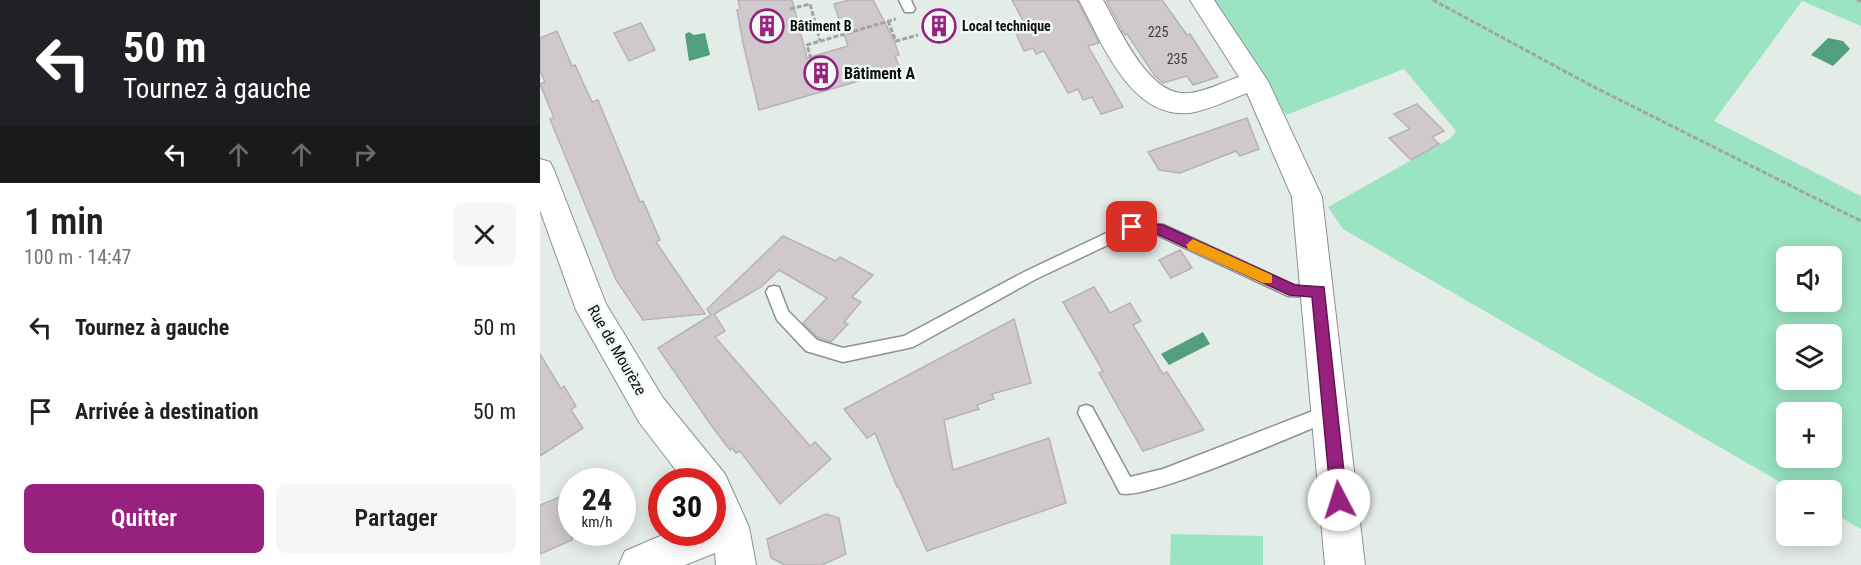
<!DOCTYPE html>
<html lang="fr">
<head>
<meta charset="utf-8">
<style>
	:root { --surface:#fff; --page:#f6f6f6; --text:#202124; --muted:#757577; --accent:#96217f }
	body { margin:0; font-family:"Roboto Condensed",sans-serif; background:var(--page); color:var(--text); height:100vh; display:flex; flex-direction:column; font-size:22px; white-space:nowrap }
	* { box-sizing:border-box; margin:0 }
	p { font-size:20px; color:var(--muted) }
	.icon { flex:none; width:33px; height:33px; fill:none; stroke:currentColor; stroke-width:2; stroke-linecap:round; stroke-linejoin:round }
	.map { position:relative; flex:1; overflow:hidden }
	.drawer { display:flex; flex-direction:column; background:var(--surface); width:540px }
	.drawer>* { flex:none }
	.top-card { background:#202124; color:#fff; overflow:hidden }
	.tools { position:absolute; left:1236px; top:246px; display:grid; gap:12px }
	.tools a { display:grid; place-items:center; width:66px; height:66px; border-radius:9px; background:var(--surface); box-shadow:0 3px 15px #0003; font-size:30px }
	.speed { position:absolute; left:18px; top:468px; display:flex; gap:12px; font-size:30px; font-weight:700; text-align:center }
	.speed>* { display:grid; place-content:center; width:78px; height:78px; border-radius:50%; background:var(--surface); box-shadow:0 3px 15px #0003; line-height:1 }
	.speed small { font-size:15px; font-weight:400 }
	.speed .limit { border:9px solid #d22; background:#fff; color:#111 }
	.pin { position:absolute; display:grid; place-items:center; width:51px; height:51px; color:#fff; margin:-26px; border-radius:12px; box-shadow:0 3px 9px #0006 }
	.me { position:absolute; width:66px; margin:-33px; rotate:355deg; stroke-linejoin:round; filter:drop-shadow(0 0 4px #0008) }
	.turn { display:flex; align-items:center; gap:21px; height:126px; padding:0 24px; font-size:27px }
	.turn .icon { width:78px; height:78px; stroke-width:2.5 }
	.turn b { display:block; font-size:42px; line-height:51px }
	.lanes { display:flex; align-items:center; height:57px; padding:0 24px; background:#0003; justify-content:center; gap:30px; direction:ltr }
	.lanes .off { opacity:.35 }
	.round { display:grid; place-items:center; flex:none; width:63px; height:63px; border-radius:9px; background:var(--page) }
	.headline { display:flex; align-items:center; justify-content:space-between; height:102px; padding:0 24px }
	h1 { font-size:36px; font-weight:600; line-height:45px }
	.cta { display:flex; gap:12px; margin-top:auto; padding:12px 24px }
	.cta a { flex:1; height:69px; border-radius:9px; background:var(--accent); color:#fff; font-size:24px; font-weight:600; line-height:69px; text-align:center }
	.cta a+a { background:var(--page); color:var(--text) }
	ul { padding:0; list-style:none }
	li { display:flex; align-items:center; gap:18px; height:84px; padding:0 24px }
	li div { flex:1 }
	li b { display:block; font-size:22px }
	li em { font-style:normal }
	main { display:flex; flex:1; min-height:0 }
	.map>svg:first-child { display:block }
	.green { fill:#9ae4c2; fill-rule:evenodd }
	.water { fill:#529f7e }
	.building { fill:#cfc9cd; stroke:#b8b2b6; stroke-width:1.5 }
	.lines { fill:none; stroke-linecap:round; stroke-linejoin:round }
	.service-casing { stroke:#8b918e; stroke-width:3 }
	.minor-casing { stroke:#8b918e; stroke-width:2 }
	.path { stroke:#9fa5a2; stroke-width:3; stroke-dasharray:5 2; stroke-linecap:butt }
	.service { fill:#fff; fill-rule:evenodd }
	.minor { fill:#fff; fill-rule:evenodd }
	.route { fill:#96217f; stroke:#621553; stroke-width:1.5 }
	.slow { fill:#f59e0b }
	.labels { text-anchor:middle; dominant-baseline:central; stroke-width:5; stroke-linejoin:round; paint-order:stroke }
	.far-poi-label { font-size:14px; font-weight:bold; fill:#0c0e0d; stroke:#f1f9f5; text-anchor:start }
	.number-label { font-size:14px; fill:#3d3d3d }
	.poi-label { font-size:16px; font-weight:bold; fill:#0c0e0d; stroke:#f1f9f5; text-anchor:start }
	.street-label { font-size:16px; fill:#0c0e0d; stroke:#f1f9f5 }
</style>
</head>
<body>
<main>
<section class="drawer">
<div class="top-card">
<div class="turn"><svg class="icon" aria-label="left" viewBox="0 0 24 24"><path d="M17 20v-9H6M10 6l-5 5 5 5"/></svg><div><b>50 m</b>Tournez à gauche</div></div>
<div class="lanes"><svg class="icon" aria-label="left" viewBox="0 0 24 24"><path d="M17 20v-9H6M10 6l-5 5 5 5"/></svg><svg class="icon off" aria-label="ahead" viewBox="0 0 24 24"><path d="M12 20V5M6 11l6-6 6 6"/></svg><svg class="icon off" aria-label="ahead" viewBox="0 0 24 24"><path d="M12 20V5M6 11l6-6 6 6"/></svg><svg class="icon off" aria-label="right" viewBox="0 0 24 24"><path d="M7 20v-9h11M14 6l5 5-5 5"/></svg></div>
</div>
<div class="headline"><div><h1>1 min</h1><p>100 m · 14:47</p></div><a class="round"><svg class="icon" aria-label="close" viewBox="0 0 24 24"><path d="M6 6l12 12M18 6L6 18"/></svg></a></div>
<ul>
<li><svg class="icon" aria-label="left" viewBox="0 0 24 24"><path d="M17 20v-9H6M10 6l-5 5 5 5"/></svg><div><b>Tournez à gauche</b></div><em>50 m</em></li>
<li><svg class="icon" aria-label="arrive" viewBox="0 0 24 24"><path d="M6 21V4h12l-3 4 3 4H6"/></svg><div><b>Arrivée à destination</b></div><em>50 m</em></li>
</ul>
<div class="cta"><a>Quitter</a><a>Partager</a></div>
</section>
<div class="map">
<svg width="1321" height="565" viewBox="0 0 1321 565">
	<rect width="100%" height="100%" fill="#e4ece8"/>
	<g class="green">
		<path d="M 674,0 L 1321,0 L 1321,26 L 1262,1 L 1174,121 L 1321,196 L 1321,529 L 1292,512 L 1292,490 L 1254,490 L 803,229 L 788,207 L 911,138 L 916,131 L 864,69 L 746,115 ZM 1246,256 L 1292,256 L 1292,302 L 1246,302 ZM 1246,334 L 1292,334 L 1292,380 L 1246,380 ZM 1246,412 L 1292,412 L 1292,458 L 1246,458 Z"/>
		<path d="M 631,534 L 723,536 L 723,565 L 630,565 Z"/>
	</g>
	<g class="water">
		<path d="M 149,32 L 154,35 L 165,33 L 170,55 L 149,61 L 145,34 Z"/>
		<path d="M 1288,38 L 1303,41 L 1310,49 L 1293,66 L 1271,55 Z"/>
		<path d="M 663,332 L 670,344 L 629,365 L 621,354 Z"/>
	</g>
	<g class="building">
		<path d="M 198,0 L 252,0 L 267,58 L 308,46 L 294,4 L 309,0 L 333,0 L 354,40 L 359,55 L 355,56 L 360,69 L 219,110 L 203,43 L 197,10 L 200,9 Z"/>
		<path d="M 472,0 L 537,0 L 559,43 L 548,46 L 583,107 L 561,114 L 552,97 L 543,100 L 538,89 L 528,93 L 504,51 L 496,54 L 493,48 L 484,51 L 474,29 L 486,26 Z"/>
		<path d="M 566,0 L 622,0 L 647,35 L 650,34 L 678,77 L 653,85 L 647,76 L 623,83 L 615,76 L 587,34 L 585,35 Z"/>
		<path d="M 101,23 L 115,50 L 89,61 L 74,33 Z"/>
		<path d="M 17,31 L 32,66 L 35,65 L 52,102 L 58,100 L 100,202 L 103,201 L 120,240 L 116,242 L 165,314 L 103,320 L 76,280 L 10,119 L 14,118 L 0,84 L 5,82 L 0,71 L 0,38 Z"/>
		<path d="M 877,104 L 904,131 L 892,137 L 899,144 L 871,160 L 849,138 L 870,129 L 854,114 Z"/>
		<path d="M 707,118 L 719,149 L 700,156 L 696,151 L 640,173 L 619,170 L 608,152 Z"/>
		<path d="M 243,236 L 296,261 L 300,257 L 333,275 L 312,297 L 321,302 L 304,322 L 308,324 L 291,342 L 277,337 L 263,323 L 287,298 L 239,270 L 221,287 L 174,314 L 185,331 L 175,337 L 270,446 L 275,442 L 291,459 L 240,504 L 200,451 L 196,453 L 192,448 L 190,450 L 171,425 L 118,348 L 171,315 L 167,309 Z"/>
		<path d="M 640,250 L 652,268 L 631,278 L 619,260 Z"/>
		<path d="M 554,287 L 570,313 L 590,303 L 601,321 L 593,325 L 623,374 L 627,372 L 664,430 L 603,451 L 559,373 L 563,371 L 523,302 Z"/>
		<path d="M 474,319 L 491,383 L 452,394 L 454,399 L 437,405 L 439,409 L 404,420 L 413,470 L 509,438 L 526,503 L 387,551 L 358,486 L 357,487 L 335,433 L 327,438 L 304,409 Z"/>
		<path d="M 0,354 L 21,389 L 24,386 L 36,406 L 31,410 L 43,428 L 0,456 Z"/>
		<path d="M 32,492 L 32,540 L 0,554 L 0,505 Z"/>
		<path d="M 286,514 L 299,518 L 306,554 L 282,565 L 245,565 L 231,558 L 227,539 Z"/>
	</g>
	<g class="lines">
		<defs>
			<g id="service">
				<path d="M 359,0 L 371,0 L 375,9 L 373,12 L 365,12 Z"/>
				<path d="M 592,221 L 624,225 L 754,285 L 784,286 L 787,291 L 784,296 L 779,297 L 748,296 L 617,235 L 593,233 L 496,279 L 373,347 L 303,362 L 266,351 L 237,320 L 226,292 L 229,287 L 234,286 L 239,287 L 248,311 L 277,340 L 303,348 L 364,336 L 486,271 Z"/>
				<path d="M 791,404 L 797,406 L 799,412 L 797,418 C 764,431 603,503 580,493 L 538,413 L 540,407 L 546,405 L 552,407 L 590,477 L 623,469 Z"/>
			</g>
			<g id="minor">
				<path d="M 539,0 L 563,0 C 580,29 609,99 650,93 C 667,91 683,82 699,77 L 650,0 L 674,0 L 728,81 L 782,197 L 825,565 L 785,565 L 752,197 L 707,93 C 689,100 669,110 650,113 C 590,119 562,42 539,0 Z"/>
				<path d="M 0,159 L 10,162 L 14,170 L 66,304 L 123,398 L 185,474 L 209,527 L 216,565 L 176,565 L 175,553 L 145,565 L 79,565 L 85,551 L 130,532 L 172,532 L 172,482 L 145,482 L 99,422 L 36,310 L 0,210 Z"/>
			</g>
		</defs>
		<use href="#service" class="service-casing"/>
		<use href="#minor" class="minor-casing"/>
		<g class="path">
			<path d="M 893,0 L 1052,86 L 1321,221"/>
			<path d="M 1317,0 L 1321,1"/>
			<path d="M 250,9 L 270,4 L 280,41"/>
			<path d="M 348,21 L 356,41 L 378,35"/>
			<path d="M 271,59 L 267,45 L 356,19"/>
		</g>
		<use href="#service" class="service"/>
		<use href="#minor" class="minor"/>
	</g>
	<path class="route" d="M 592,222 L 623,225 L 755,285 L 784,287 L 807,500 L 805,505 L 799,508 L 793,505 L 791,500 L 772,297 L 749,295 L 617,234 L 587,231 L 587,224 Z"/>
	<path class="slow" d="M 653,239 L 732,275 L 732,283 L 723,283 L 648,249 L 646,245 Z"/>
	<defs>
		<symbol id="building-ring" viewBox="-11 -11 22 22"><circle r="9.5" fill="#f1f9f5" stroke="#96217f" stroke-width="1.5"/><path d="M-4-6H4V6H1V3H-1V6H-4ZM-2.5-4.3h1.7v1.8h-1.7ZM.8-4.3h1.7v1.8H.8ZM-2.5-1h1.7V.8h-1.7ZM.8-1h1.7V.8H.8Z" fill="#96217f"/></symbol>
	</defs>
	<g fill-rule="evenodd">
		<use href="#building-ring" x="208" y="7" width="38" height="38"/>
		<use href="#building-ring" x="380" y="7" width="38" height="38"/>
		<use href="#building-ring" x="262" y="54" width="38" height="38"/>
	</g>
	<g class="labels">
		<g class="far-poi-label">
			<text x="250" y="26">Bâtiment B</text>
			<text x="422" y="26">Local technique</text>
		</g>
		<g class="number-label">
			<text x="618" y="32">225</text>
			<text x="637" y="59">235</text>
		</g>
		<g class="poi-label">
			<text x="304" y="73">Bâtiment A</text>
		</g>
		<g class="street-label">
			<text transform="translate(77 350) rotate(60)">Rue de Mourèze</text>
		</g>
	</g>
</svg>
<div class="tools">
<a><svg class="icon" aria-label="sound" viewBox="0 0 24 24"><path d="M4 9h4l5-4v14l-5-4H4zM17 9q2 3 0 6"/></svg></a>
<a><svg class="icon" aria-label="layers" viewBox="0 0 24 24"><path d="M12 4l9 5-9 5-9-5zM3 14l9 5 9-5"/></svg></a>
<a>+</a>
<a>−</a>
</div>
<div class="speed"><div>24<small>km/h</small></div><div class="limit">30</div></div>
<div class="pin" style="left:592px;top:227px;background:#d93025"><svg class="icon" aria-label="arrive" viewBox="0 0 24 24"><path d="M6 21V4h12l-3 4 3 4H6"/></svg></div>
<svg class="me" style="left:799px;top:500px" viewBox="-20 -20 40 40"><circle r="19" fill="#fff"/><path d="M0-13L10 11 0 6-10 11z" fill="#96217f"/></svg>
</div>
</main>
</body>
</html>
